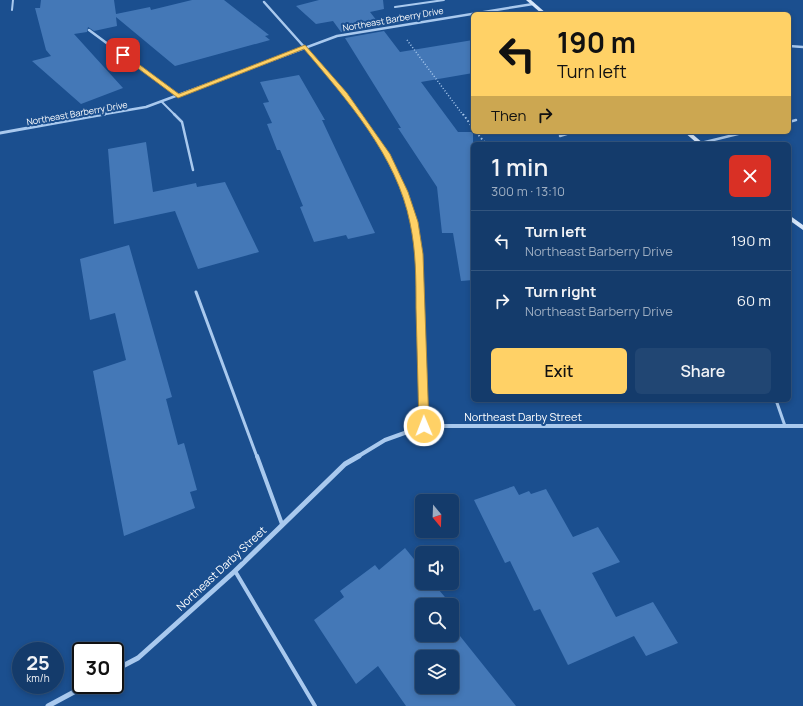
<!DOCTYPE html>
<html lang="en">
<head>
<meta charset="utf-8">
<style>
	:root { --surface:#143b6b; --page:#214673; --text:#f1f3f6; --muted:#9dadc1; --line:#33557e; --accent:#ffd166 }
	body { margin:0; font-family:Manrope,sans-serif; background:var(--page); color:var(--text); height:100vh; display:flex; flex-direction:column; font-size:15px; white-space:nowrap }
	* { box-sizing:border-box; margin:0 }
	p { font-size:13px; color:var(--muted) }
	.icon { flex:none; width:22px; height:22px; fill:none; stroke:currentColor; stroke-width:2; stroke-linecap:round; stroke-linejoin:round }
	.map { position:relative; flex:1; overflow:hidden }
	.sheet { position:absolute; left:471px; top:142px; width:320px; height:260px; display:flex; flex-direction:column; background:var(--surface); border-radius:6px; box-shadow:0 2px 6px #0003,0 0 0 1px var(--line) }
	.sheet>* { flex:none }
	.guide { position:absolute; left:471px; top:12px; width:320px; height:122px; border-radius:6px; box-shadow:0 2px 6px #0003,0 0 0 1px var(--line); background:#ffd166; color:#111; overflow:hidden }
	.needle { width:26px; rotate:161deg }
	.controls { position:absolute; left:415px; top:494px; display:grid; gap:8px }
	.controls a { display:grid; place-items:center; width:44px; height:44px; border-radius:6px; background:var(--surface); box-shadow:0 2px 6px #0003,0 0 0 1px var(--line); font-size:20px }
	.speed { position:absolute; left:12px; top:642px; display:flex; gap:8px; font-size:20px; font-weight:700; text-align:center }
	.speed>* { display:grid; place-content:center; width:52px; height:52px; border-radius:50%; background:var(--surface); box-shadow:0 2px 6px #0003,0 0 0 1px var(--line); line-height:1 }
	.speed small { font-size:10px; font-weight:400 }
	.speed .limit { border:2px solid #111; border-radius:6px; background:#fff; color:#111 }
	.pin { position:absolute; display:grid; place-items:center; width:34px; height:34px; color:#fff; margin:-17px; border-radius:8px; box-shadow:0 2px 6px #0006 }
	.me { position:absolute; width:44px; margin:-22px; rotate:359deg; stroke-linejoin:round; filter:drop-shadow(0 0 3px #0008) }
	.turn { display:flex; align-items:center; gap:14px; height:84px; padding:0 20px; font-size:18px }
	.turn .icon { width:52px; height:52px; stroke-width:2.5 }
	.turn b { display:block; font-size:28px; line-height:34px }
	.then { display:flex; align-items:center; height:38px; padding:0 20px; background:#0003; gap:8px; font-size:15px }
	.round { display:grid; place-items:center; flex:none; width:42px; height:42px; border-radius:6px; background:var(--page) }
	.head { display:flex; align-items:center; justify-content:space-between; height:68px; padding:0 20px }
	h1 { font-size:24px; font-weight:600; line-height:30px }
	.primary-button { display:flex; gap:8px; margin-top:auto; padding:8px 20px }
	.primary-button a { flex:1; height:46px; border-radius:6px; background:var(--accent); color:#111; font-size:16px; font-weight:600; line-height:46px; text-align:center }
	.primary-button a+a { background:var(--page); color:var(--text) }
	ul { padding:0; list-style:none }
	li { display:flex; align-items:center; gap:12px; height:60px; padding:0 20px; border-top:1px solid var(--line) }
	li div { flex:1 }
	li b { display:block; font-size:15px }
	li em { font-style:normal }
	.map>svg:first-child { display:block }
	.building { fill:#4478b7; fill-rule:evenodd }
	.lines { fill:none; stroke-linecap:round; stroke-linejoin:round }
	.path-far1 { stroke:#a9c9ee; stroke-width:1.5; stroke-dasharray:1 2; stroke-linecap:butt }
	.path { stroke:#a9c9ee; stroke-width:2; stroke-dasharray:1.5 2.5; stroke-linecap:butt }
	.lane-far3 { stroke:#a9c9ee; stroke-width:2 }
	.lane-far2 { stroke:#a9c9ee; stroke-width:2.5 }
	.lane-far1 { stroke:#a9c9ee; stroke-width:3 }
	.lane { stroke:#a9c9ee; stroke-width:4 }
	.street-far3 { stroke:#a9c9ee; stroke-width:2.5 }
	.street-far2 { stroke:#a9c9ee; stroke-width:3 }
	.street-far1 { stroke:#a9c9ee; stroke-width:4 }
	.street { stroke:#a9c9ee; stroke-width:5 }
	.secondary { fill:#d6e6fa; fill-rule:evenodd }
	.route { fill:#ffd166; stroke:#a68842 }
	.labels { text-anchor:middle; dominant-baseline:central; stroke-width:4; stroke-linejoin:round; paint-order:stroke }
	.far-street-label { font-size:9px; fill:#fff; stroke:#1b4f8f }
	.street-label { font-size:11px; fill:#fff; stroke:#1b4f8f }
</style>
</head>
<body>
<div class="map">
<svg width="803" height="706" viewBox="0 0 803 706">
	<rect width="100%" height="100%" fill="#1b4f8f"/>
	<g class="building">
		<path d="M 41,0 L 114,0 L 116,14 L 150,7 L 151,10 L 192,0 L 224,0 L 269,35 L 265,36 L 270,40 L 175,66 L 116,17 L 117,26 L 94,31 L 88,27 L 87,32 L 74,34 L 123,88 L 81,104 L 32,61 L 51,56 L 46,50 L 35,8 L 40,8 Z"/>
		<path d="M 319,0 L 383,0 L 384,9 L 370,12 L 381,26 L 341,32 L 333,21 L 316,24 L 296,6 Z"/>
		<path d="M 384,31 L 400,52 L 473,40 L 473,73 L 421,82 L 458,132 L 473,132 L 473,280 L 461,281 L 453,233 L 442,233 L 437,187 L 398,128 L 401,128 L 345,38 Z"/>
		<path d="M 299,75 L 325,120 L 322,120 L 375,233 L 348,239 L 346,235 L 314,242 L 300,207 L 303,206 L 280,150 L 277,150 L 267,124 L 272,123 L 263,103 L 269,102 L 260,82 Z"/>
		<path d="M 146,142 L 153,192 L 196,183 L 197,187 L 225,182 L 259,252 L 198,269 L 175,211 L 114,224 L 108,149 Z"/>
		<path d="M 129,245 L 172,397 L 166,399 L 178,445 L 184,443 L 197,490 L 190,492 L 195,508 L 124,536 L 93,371 L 126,360 L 115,313 L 90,320 L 80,259 Z"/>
		<path d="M 514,486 L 519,495 L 529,491 L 531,494 L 546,489 L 573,537 L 598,527 L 620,562 L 592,573 L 616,617 L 653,602 L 678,643 L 646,656 L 634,636 L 568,665 L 540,609 L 534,611 L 510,561 L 505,563 L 474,500 Z"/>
		<path d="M 405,548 L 422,569 L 422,583 L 433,583 L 450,603 L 448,605 L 422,605 L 422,635 L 452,635 L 452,626 L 516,706 L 406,706 L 378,666 L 356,684 L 314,620 L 344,597 L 340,591 L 375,565 L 379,570 ZM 422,657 L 452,657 L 452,687 L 422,687 Z"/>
	</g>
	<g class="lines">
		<path class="path-far1" d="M 407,40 L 463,115"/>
		<g class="path">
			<path d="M 463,114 L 473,128"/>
			<path d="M 476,132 L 486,144"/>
		</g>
		<g class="lane-far3">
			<path d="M 395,7 L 444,0"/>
			<path d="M 12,10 L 13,0"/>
			<path d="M 162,102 L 175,115"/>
		</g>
		<g class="lane-far2">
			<path d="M 174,114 L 182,122 L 193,170"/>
			<path d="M 789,122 L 796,120"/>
			<path d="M 560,136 L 573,132"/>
			<path d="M 701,143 L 746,132"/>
		</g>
		<g class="lane-far1">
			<path d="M 196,292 L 257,457"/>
			<path d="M 776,400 L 785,426"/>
		</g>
		<g class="lane">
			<path d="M 257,456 L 282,524"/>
			<path d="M 235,571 L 315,706"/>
		</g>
		<g class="street-far3">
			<path d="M 264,2 L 331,77 L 360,115"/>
			<path d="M 89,30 L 178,96"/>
			<path d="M 789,46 L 803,47"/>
			<path d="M 99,115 L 146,107 L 337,36 L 533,4"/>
		</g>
		<g class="street-far2">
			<path d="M 360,114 C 393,162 415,206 419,264"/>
			<path d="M 0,133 L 105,114"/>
		</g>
		<g class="street-far1">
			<path d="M 419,263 L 424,426"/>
			<path d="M 357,457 L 385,440 L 424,426 L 803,426"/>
		</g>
		<g class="street">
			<path d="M 115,670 L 138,658 L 235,571 L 345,464 L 359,456"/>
			<path d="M 48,706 L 87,685"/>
		</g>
		<g class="secondary">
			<path d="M 526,0 L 531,0 L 547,14 L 542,14 Z"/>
			<path d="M 684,132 L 690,132 L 704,144 L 698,144 Z"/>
			<path d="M 789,215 L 803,225 L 803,230 L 789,220 Z"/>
		</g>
	</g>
	<path class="route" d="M 305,45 L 347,93 L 390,154 L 408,192 L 418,222 L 423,254 L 429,426 L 424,430 L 419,426 C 418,386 417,347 416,308 C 416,279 416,251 410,223 C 397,156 347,100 304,49 L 178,98 L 120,55 L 125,54 L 179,94 Z"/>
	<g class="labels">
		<g class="far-street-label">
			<text transform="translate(393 19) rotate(-10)">Northeast Barberry Drive</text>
			<text transform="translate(77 113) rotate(-10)">Northeast Barberry Drive</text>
		</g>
		<g class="street-label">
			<text x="523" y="416">Northeast Darby Street</text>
			<text transform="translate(221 568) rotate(-43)">Northeast Darby Street</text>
		</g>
	</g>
</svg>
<div class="controls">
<a><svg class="needle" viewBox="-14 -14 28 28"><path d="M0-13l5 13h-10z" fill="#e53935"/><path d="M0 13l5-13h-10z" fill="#9dadc1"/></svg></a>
<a><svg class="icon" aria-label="sound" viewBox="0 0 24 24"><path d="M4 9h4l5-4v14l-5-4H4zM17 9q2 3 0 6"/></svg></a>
<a><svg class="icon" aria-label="search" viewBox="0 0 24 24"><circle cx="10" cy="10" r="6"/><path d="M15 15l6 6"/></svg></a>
<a><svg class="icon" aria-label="layers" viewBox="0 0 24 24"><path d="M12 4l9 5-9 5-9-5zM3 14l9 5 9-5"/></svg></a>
</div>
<div class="speed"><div>25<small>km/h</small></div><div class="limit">30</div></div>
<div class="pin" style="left:123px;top:55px;background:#d93025"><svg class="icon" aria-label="arrive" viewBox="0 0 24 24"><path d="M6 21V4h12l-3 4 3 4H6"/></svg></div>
<svg class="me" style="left:424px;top:426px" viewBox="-20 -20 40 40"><circle r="17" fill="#ffd166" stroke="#fff" stroke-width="3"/><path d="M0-11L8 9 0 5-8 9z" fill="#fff"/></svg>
<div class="guide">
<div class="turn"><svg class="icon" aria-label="left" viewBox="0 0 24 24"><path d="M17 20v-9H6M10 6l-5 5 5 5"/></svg><div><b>190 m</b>Turn left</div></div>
<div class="then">Then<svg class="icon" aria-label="right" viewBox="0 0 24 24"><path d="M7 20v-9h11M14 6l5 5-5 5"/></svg></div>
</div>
<section class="sheet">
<div class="head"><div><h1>1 min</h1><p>300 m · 13:10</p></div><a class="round" style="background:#d93025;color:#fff"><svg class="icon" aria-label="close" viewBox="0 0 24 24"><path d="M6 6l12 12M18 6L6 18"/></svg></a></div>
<ul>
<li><svg class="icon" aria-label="left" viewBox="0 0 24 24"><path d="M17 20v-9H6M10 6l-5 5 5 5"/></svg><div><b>Turn left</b><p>Northeast Barberry Drive</p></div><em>190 m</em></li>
<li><svg class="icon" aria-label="right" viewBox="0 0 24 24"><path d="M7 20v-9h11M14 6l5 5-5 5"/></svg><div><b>Turn right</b><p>Northeast Barberry Drive</p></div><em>60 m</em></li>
</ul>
<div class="primary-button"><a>Exit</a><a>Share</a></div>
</section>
</div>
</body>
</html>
